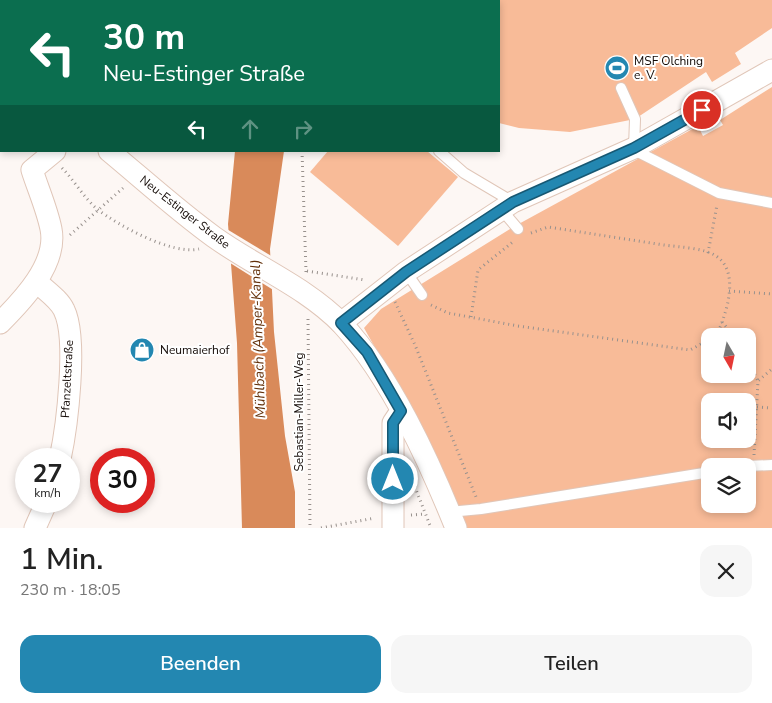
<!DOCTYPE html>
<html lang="de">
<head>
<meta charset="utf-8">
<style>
	:root { --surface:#fff; --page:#f6f6f6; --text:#222; --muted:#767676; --accent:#2387b1 }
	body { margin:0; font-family:"Nunito Sans",sans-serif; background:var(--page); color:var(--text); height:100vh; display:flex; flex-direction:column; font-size:19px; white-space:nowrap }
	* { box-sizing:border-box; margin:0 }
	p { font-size:16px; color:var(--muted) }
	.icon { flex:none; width:28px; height:28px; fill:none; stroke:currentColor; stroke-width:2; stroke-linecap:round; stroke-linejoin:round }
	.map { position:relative; height:528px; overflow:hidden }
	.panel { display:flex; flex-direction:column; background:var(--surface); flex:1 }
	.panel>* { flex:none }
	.guide { position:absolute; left:0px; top:0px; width:500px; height:152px; box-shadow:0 2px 8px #0003; background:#0b6e4f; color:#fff; overflow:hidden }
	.needle { width:32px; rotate:171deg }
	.tools { position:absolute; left:701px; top:328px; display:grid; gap:10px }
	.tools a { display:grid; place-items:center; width:55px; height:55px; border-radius:10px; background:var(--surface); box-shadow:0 2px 8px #0003; font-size:25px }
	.speed { position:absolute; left:15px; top:448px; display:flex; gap:10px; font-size:25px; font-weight:700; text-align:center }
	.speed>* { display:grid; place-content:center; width:65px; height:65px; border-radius:50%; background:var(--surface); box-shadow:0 2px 8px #0003; line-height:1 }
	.speed small { font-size:12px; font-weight:400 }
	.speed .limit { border:8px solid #d22; background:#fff; color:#111 }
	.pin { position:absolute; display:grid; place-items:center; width:42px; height:42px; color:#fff; margin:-21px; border:2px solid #fff; border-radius:50%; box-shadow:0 1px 5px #0007 }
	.me { position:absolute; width:55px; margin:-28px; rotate:0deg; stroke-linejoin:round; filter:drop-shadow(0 0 4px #0008) }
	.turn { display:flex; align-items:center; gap:18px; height:105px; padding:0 20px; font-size:22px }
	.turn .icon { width:65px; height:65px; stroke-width:2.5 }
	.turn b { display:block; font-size:35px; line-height:42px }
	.lanes { display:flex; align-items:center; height:48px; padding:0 20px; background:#0003; justify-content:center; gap:25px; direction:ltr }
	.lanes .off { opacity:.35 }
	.round { display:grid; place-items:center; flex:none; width:52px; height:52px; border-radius:15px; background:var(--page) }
	.head { display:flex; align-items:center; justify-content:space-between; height:85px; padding:0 20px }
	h1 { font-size:30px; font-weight:600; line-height:38px }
	.button { display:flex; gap:10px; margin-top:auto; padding:10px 20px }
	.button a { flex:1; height:58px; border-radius:15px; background:var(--accent); color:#fff; font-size:20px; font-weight:600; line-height:58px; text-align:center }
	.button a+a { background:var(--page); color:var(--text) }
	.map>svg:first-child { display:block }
	.green { fill:#f8bb98; fill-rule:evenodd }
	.water { fill:#d98a5a }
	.pier { fill:#fdf7f4 }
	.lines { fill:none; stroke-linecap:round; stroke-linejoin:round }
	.lane-casing { stroke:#e0c6b8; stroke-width:12 }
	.street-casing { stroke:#e0c6b8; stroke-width:23 }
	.path { stroke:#98918d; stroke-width:3; stroke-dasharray:1 4; stroke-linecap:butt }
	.lane { stroke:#fff; stroke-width:10 }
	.street { stroke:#fff; stroke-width:21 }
	.route-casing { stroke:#175873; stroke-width:12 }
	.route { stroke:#2387b1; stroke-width:9 }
	.labels { text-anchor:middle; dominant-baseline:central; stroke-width:4; stroke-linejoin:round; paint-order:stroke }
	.poi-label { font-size:12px; fill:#120905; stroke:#fff; text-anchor:start }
	.street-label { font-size:12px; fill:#120905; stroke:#fff }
	.water-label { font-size:14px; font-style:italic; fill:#622f09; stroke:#fff }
</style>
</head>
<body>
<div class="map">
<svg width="772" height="528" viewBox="0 0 772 528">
	<rect width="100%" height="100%" fill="#fdf7f4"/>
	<g class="green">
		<path d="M 376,0 L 772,0 L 772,28 L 735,53 L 741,64 L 712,82 L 706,72 L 635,119 L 570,132 L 519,128 L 499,123 L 499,1 Z"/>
		<path d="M 772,87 L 772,528 L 463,528 L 428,441 L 364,328 L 381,309 L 515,226 L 698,126 L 703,136 L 723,125 L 720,120 ZM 710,336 L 748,336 L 748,374 L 710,374 ZM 710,401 L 748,401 L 748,439 L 710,439 ZM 710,466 L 748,466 L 748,504 L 710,504 Z"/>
		<path d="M 328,151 L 427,151 L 458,177 L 398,246 L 310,172 Z"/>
	</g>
	<path class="water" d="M 235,151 L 284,151 L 270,249 L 274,332 L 285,436 L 295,492 L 295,528 L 242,528 L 237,343 L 228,224 Z"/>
	<path class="pier" d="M 225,228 L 273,257 L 275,291 L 227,261 Z"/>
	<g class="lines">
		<defs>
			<g id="lane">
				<path d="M 621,88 L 635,119 L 634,148 L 638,152 L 719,193 L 772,203"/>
				<path d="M 439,151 L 464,173 L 513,202"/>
				<path d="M 501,209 L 518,229"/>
				<path d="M 406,272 L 422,295"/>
				<path d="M 747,466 L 772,465"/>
				<path d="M 449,512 L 481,509 L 710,472"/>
			</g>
			<g id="street">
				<path d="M 0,41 L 1,43"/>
				<path d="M 0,67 L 1,68"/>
				<path d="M 109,151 C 144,180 178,211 214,237 C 256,267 306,287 342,324 C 391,377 429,461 456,528"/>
				<path d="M 37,282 C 45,290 59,299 64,310 C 78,338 67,427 60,459"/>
				<path d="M 0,323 C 22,301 58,264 51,229 C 47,209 38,189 32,170 L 55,151"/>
				<path d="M 341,323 L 406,272 L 513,202 L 634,148 L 772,70"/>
				<path d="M 35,528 L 47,501"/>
				<path d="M 393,528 L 393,423 L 401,411"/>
			</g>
		</defs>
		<use href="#lane" class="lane-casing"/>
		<use href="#street" class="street-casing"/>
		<g class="path">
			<path d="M 24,1 L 24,0"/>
			<path d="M 346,1 L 347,0"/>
			<path d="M 302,151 L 306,272"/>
			<path d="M 62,168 C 74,180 84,198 97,209 C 119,226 172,255 199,249"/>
			<path d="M 531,233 L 548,227 C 587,233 625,239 664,245 C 678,247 705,248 716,256 C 741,272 726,316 716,336"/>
			<path d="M 70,235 L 123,188"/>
			<path d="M 708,253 L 717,205"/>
			<path d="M 307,271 L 365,280"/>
			<path d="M 729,291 L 772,294"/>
			<path d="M 395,302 L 415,345 L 476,497"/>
			<path d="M 431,305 L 448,313 L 518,326 L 690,350 L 710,339"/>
			<path d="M 471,317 L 478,270 L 514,241"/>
			<path d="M 308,319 L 310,528"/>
			<path d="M 722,322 L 734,336"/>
			<path d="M 748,361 L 758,381"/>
			<path d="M 757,407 L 772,408"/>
			<path d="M 754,455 L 758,381 L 772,369"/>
			<path d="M 413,482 L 431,528"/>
			<path d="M 411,515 L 425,514"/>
			<path d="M 321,528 L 375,518"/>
		</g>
		<use href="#lane" class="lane"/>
		<use href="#street" class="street"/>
	</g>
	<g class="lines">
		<defs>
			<path id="route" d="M 393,479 L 393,423 L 401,411 L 367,352 L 341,323 L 406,272 L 513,202 L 634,148 L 702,110"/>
		</defs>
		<use href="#route" class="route-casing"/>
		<use href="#route" class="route"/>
	</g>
	<defs>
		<symbol id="stadium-disc" viewBox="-11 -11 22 22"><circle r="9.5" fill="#2387b1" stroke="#fff"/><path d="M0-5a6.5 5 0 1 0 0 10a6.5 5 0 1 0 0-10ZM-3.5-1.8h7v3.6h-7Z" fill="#fff"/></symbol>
		<symbol id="shop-disc" viewBox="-11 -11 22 22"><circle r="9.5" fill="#2387b1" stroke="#fff"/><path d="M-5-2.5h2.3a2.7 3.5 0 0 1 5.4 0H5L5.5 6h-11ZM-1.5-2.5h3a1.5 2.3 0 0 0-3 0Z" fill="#fff"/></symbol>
	</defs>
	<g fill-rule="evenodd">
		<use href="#stadium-disc" x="603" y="54" width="28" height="28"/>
		<use href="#shop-disc" x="128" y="336" width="28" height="28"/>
	</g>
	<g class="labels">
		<g class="poi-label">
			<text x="634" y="61">MSF Olching<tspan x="634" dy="14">e. V.</tspan></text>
			<text x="160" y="350">Neumaierhof</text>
		</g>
		<g class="street-label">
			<text transform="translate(185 212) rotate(38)">Neu-Estinger Straße</text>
			<text transform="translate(67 379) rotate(-87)">Pfanzeltstraße</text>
			<text transform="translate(299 412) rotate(-90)">Sebastian-Miller-Weg</text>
		</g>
		<g class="water-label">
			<text transform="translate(258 339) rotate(-92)">Mühlbach (Amper-Kanal)</text>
		</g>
	</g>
</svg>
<div class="tools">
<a><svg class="needle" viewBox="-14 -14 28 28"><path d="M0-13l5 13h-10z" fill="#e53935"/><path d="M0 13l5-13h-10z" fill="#767676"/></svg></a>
<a><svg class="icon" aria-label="sound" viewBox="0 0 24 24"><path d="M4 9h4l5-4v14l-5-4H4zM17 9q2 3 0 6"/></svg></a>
<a><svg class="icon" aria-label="layers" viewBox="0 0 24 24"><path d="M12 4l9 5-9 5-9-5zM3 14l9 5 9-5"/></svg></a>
</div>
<div class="speed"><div>27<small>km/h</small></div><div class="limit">30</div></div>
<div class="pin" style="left:702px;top:110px;background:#d93025"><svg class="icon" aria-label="arrive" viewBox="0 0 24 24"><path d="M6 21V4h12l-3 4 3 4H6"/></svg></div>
<svg class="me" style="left:393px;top:479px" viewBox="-20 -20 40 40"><circle r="17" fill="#2387b1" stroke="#fff" stroke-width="3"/><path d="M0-11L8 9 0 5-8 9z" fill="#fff"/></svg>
<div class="guide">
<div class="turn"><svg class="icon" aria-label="left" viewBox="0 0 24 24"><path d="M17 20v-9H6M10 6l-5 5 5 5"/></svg><div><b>30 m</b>Neu-Estinger Straße</div></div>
<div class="lanes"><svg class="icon" aria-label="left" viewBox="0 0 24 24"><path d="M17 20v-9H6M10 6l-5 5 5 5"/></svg><svg class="icon off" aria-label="ahead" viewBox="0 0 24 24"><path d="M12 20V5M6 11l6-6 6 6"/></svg><svg class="icon off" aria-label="right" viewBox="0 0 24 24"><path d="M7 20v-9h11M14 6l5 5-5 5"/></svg></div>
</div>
</div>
<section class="panel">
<div class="head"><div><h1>1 Min.</h1><p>230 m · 18:05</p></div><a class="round"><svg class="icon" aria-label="close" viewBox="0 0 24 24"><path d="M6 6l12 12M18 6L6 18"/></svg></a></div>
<div class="button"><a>Beenden</a><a>Teilen</a></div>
</section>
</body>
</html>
